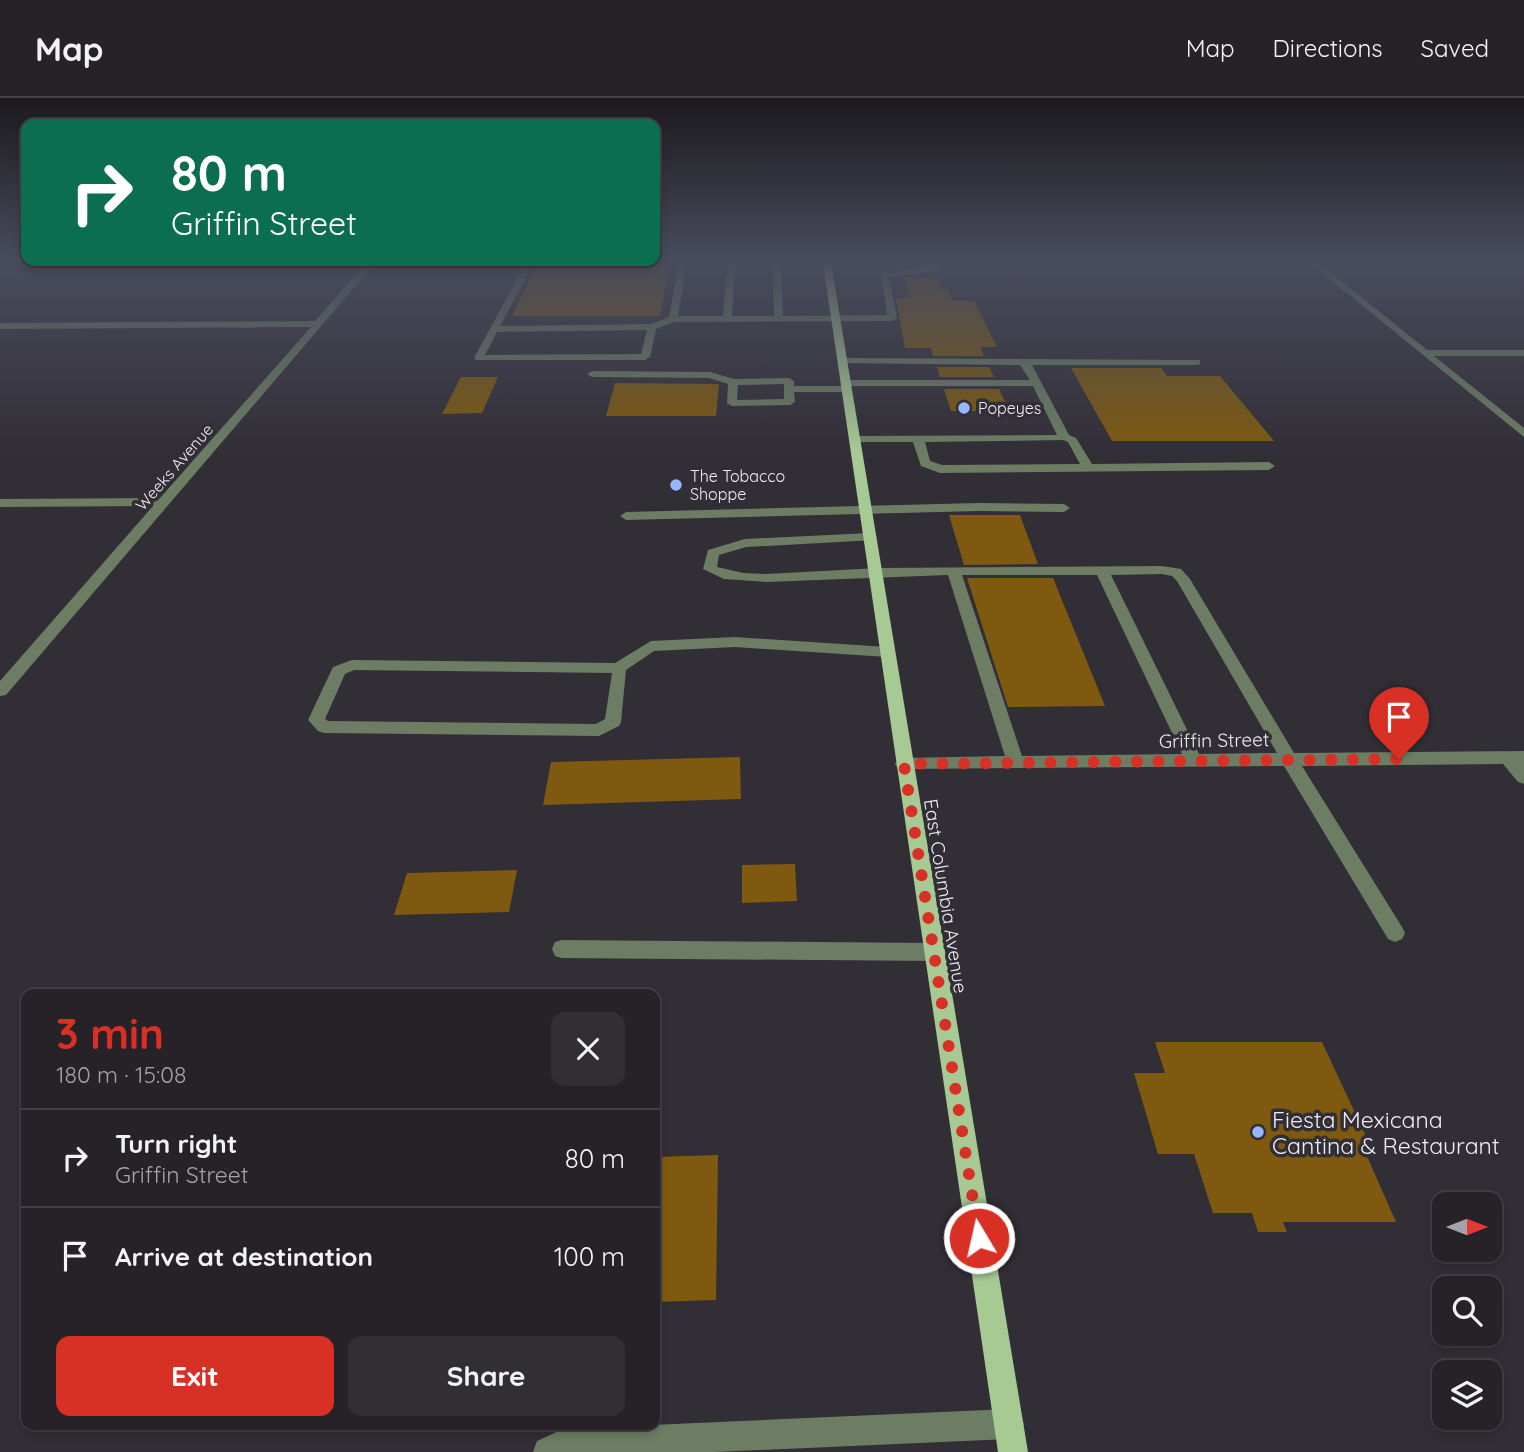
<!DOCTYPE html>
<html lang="en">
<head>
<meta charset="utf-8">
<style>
	:root { --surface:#262228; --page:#322f34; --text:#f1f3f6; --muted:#a4a4a8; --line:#423f45; --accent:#d93025 }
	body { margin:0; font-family:Quicksand,sans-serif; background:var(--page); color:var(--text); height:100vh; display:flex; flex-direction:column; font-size:26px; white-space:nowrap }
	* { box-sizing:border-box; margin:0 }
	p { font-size:23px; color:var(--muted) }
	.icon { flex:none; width:38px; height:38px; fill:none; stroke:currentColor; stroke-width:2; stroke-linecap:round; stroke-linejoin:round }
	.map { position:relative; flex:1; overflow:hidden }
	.sheet { position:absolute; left:21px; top:891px; width:639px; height:441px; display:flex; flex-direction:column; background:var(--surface); border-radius:14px; box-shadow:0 4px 10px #0003,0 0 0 2px var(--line) }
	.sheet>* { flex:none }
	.guide { position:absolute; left:21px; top:21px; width:639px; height:147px; border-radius:14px; box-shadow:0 4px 10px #0003,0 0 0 2px var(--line); background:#0b6e4f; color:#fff; overflow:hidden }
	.needle { width:46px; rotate:90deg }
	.fabs { position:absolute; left:1432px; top:1094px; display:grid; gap:14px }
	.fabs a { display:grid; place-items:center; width:70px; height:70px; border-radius:14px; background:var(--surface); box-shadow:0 4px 10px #0003,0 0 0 2px var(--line); font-size:35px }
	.pin { position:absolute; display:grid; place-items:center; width:60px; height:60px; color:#fff; margin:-72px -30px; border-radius:50% 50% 50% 0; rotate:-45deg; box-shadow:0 0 7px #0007 }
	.pin .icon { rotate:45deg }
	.me { position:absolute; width:77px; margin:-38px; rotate:351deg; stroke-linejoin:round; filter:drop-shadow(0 0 5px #0008) }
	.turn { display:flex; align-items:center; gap:24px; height:147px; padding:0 35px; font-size:32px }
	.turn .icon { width:91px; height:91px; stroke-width:2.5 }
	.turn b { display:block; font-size:49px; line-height:60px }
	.round { display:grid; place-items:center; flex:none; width:74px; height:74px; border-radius:14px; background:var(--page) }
	.headline { display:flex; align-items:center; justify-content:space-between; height:119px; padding:0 35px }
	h1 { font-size:42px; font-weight:700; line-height:52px; color:var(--accent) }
	.button { display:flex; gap:14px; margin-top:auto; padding:14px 35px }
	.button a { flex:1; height:80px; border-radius:14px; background:var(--accent); color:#fff; font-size:28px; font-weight:700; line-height:80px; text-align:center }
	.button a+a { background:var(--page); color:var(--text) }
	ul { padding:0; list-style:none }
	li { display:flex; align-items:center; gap:21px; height:98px; padding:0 35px; border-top:2px solid var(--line) }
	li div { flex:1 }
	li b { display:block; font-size:26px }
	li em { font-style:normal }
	header { display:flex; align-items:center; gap:42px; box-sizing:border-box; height:98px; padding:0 35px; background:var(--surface); border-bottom:2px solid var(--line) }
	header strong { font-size:33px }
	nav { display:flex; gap:38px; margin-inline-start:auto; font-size:24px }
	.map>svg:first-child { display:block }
	.building { fill:#7e590f }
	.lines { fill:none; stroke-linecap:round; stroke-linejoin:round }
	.minor { fill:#6c7d64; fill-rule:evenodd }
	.major { fill:#a7ca95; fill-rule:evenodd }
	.route { stroke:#d93025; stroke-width:12; stroke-dasharray:0 21.6 }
	.poi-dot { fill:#94b7fd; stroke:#322e36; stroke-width:2.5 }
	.labels { text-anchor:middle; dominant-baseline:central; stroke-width:7; stroke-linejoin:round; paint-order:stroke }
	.far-poi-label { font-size:16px; fill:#eeebf1; stroke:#322e36; text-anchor:start }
	.far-street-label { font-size:16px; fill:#eeebf1; stroke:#322e36 }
	.street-label { font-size:19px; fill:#eeebf1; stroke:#322e36 }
	.near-poi-label { font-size:23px; fill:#eeebf1; stroke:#322e36; text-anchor:start }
</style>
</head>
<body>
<header>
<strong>Map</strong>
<nav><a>Map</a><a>Directions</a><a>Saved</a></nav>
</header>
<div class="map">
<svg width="1524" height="1354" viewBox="0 0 1524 1354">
	<rect width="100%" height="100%" fill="#322e36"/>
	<g class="building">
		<path d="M 538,165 L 670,165 L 660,218 L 512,218 Z"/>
		<path d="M 904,180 L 936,180 L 941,191 L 948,191 L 952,203 L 974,203 L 997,249 L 980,249 L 984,258 L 933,258 L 931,250 L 905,250 L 896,200 L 910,200 Z"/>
		<path d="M 937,269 L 989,269 L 994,279 L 940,279 Z"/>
		<path d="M 1071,270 L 1161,270 L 1167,278 L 1220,278 L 1274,343 L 1112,343 Z"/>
		<path d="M 461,279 L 498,279 L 482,315 L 442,316 Z"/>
		<path d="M 615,285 L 719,286 L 716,318 L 606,318 Z"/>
		<path d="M 944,291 L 999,291 L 1007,308 L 998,308 L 1000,313 L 951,313 Z"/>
		<path d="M 949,417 L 1020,417 L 1038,466 L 964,467 Z"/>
		<path d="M 967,480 L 1053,480 L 1105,608 L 1008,609 Z"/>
		<path d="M 740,659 L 741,701 L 543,707 L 551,664 Z"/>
		<path d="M 795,766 L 797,803 L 742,805 L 742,767 Z"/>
		<path d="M 517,772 L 509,814 L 394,817 L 407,775 Z"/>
		<path d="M 1155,944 L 1322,944 L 1370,1047 L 1362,1047 L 1396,1124 L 1283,1124 L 1287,1134 L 1258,1134 L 1252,1115 L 1213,1115 L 1194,1056 L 1158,1056 L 1134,975 L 1165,975 Z"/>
		<path d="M 718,1057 L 716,1202 L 654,1204 L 654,1059 Z"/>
	</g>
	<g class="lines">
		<g class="minor">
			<path d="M 366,165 L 375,165 L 6,597 L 0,598 L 0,583 L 153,408 L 0,409 L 0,401 L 160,400 L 311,229 L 0,231 L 0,225 L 315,223 Z"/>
			<path d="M 526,165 L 534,165 L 500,228 L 651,226 L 669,219 L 679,165 L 687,165 L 678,218 L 723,218 L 727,165 L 735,165 L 732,218 L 774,218 L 773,165 L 781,165 L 783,218 L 887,217 L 881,175 L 943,165 L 939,173 L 889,179 L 897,220 L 892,223 L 674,224 L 656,231 L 650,259 L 645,262 L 476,262 L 474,260 ZM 647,232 L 641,256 L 485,257 L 497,234 Z"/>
			<path d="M 1310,165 L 1319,165 L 1427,252 L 1524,252 L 1524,258 L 1434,258 L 1524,330 L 1524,339 Z"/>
			<path d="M 843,260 L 1200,262 L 1200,266 L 1196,267 L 1032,267 L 1069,337 L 1076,340 L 1092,366 L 1269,364 L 1275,368 L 1269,372 L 940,375 L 921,368 L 913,344 L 855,344 L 849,341 L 855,338 L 1057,337 L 1033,288 L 848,288 L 852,291 L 847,294 L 794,294 L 795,304 L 790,307 L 732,308 L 727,305 L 728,286 L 709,280 L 592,279 L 587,276 L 592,273 L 710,274 L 734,281 L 789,280 L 794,283 L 794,288 L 846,288 L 842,285 L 847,282 L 1030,282 L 1020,267 L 839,265 L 839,261 ZM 784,286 L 784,301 L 737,302 L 738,287 ZM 1063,342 L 1068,344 L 1080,366 L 942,367 L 930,363 L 925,344 Z"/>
			<path d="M 978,405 L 1064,406 L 1070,410 L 1064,414 L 978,413 L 626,422 L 620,418 L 626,414 Z"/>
			<path d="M 870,435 L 877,439 L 875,442 L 746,449 L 719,457 L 717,469 L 743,475 L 766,476 L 879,470 L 1162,468 L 1181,471 L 1190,481 L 1294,655 L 1524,653 L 1524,686 L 1518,684 L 1503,666 L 1302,668 L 1402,829 L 1405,835 L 1402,841 L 1395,844 L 1388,841 L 1284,668 L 898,671 L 895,666 L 898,661 L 904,660 L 1005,658 L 948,477 L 766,484 L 724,481 L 703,471 L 708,452 L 745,441 ZM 1162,476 L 1172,478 L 1177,483 L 1277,655 L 1199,656 L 1111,477 ZM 962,477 L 1097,477 L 1182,656 L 1022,658 Z"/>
			<path d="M 735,539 L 887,549 L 895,554 L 887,559 L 735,549 L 654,553 L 626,572 L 621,624 L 619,628 L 599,638 L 324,635 L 318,633 L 308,622 L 333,569 L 352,562 L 615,565 L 651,543 ZM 354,572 L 612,575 L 605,621 L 596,626 L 328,623 L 325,621 L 345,576 Z"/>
			<path d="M 562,842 L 934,845 L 941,847 L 944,854 L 941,861 L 934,863 L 562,860 L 555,858 L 552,851 L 555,844 Z"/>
			<path d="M 1009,1311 L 1019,1316 L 1024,1326 L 1019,1336 L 1009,1341 L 715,1354 L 533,1354 L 537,1343 L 563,1331 Z"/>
		</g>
		<path class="major" d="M 823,165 L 831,165 L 1028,1354 L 998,1354 Z"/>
	</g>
	<linearGradient id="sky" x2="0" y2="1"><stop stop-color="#1c191e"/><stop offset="0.46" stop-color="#494c5d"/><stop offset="1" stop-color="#494c5d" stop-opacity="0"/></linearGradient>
	<rect width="1524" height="355" fill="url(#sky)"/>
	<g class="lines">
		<path class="route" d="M 979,1140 L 904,666 L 1399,661"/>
	</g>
	<g class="poi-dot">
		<circle cx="964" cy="310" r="7"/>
		<circle cx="676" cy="387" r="7"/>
		<circle cx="1258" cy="1034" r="7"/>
	</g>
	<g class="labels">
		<g class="far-poi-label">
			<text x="978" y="310">Popeyes</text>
			<text x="690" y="378">The Tobacco<tspan x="690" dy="18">Shoppe</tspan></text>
		</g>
		<g class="far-street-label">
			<text transform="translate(174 369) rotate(-49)">Weeks Avenue</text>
		</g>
		<g class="street-label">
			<text transform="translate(1214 642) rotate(-1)">Griffin Street</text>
			<text transform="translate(946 798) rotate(81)">East Columbia Avenue</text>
		</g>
		<g class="near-poi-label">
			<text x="1272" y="1021">Fiesta Mexicana<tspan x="1272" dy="26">Cantina &amp; Restaurant</tspan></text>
		</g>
	</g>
</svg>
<div class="fabs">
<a><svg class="needle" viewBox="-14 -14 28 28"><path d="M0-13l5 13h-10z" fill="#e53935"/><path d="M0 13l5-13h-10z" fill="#a4a4a8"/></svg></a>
<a><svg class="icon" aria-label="search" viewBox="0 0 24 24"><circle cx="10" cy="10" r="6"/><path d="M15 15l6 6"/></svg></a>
<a><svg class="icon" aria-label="layers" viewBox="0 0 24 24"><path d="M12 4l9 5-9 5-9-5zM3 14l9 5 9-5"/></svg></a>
</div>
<div class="pin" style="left:1399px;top:661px;background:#d93025"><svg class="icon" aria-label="arrive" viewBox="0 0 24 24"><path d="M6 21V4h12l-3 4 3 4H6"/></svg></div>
<svg class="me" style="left:979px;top:1140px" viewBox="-20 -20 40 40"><circle r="17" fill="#d93025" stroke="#fff" stroke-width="3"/><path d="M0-11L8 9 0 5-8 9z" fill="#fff"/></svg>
<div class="guide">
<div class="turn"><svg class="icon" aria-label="right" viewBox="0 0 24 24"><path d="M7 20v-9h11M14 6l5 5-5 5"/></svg><div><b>80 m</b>Griffin Street</div></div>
</div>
<section class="sheet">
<div class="headline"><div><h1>3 min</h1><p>180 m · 15:08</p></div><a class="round"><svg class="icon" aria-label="close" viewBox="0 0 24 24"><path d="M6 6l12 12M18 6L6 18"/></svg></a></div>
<ul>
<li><svg class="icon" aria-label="right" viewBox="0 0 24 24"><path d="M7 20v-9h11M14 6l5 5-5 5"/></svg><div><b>Turn right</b><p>Griffin Street</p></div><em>80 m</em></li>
<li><svg class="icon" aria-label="arrive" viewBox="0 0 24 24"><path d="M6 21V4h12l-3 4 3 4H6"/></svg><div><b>Arrive at destination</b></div><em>100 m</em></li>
</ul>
<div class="button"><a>Exit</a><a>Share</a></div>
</section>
</div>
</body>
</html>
